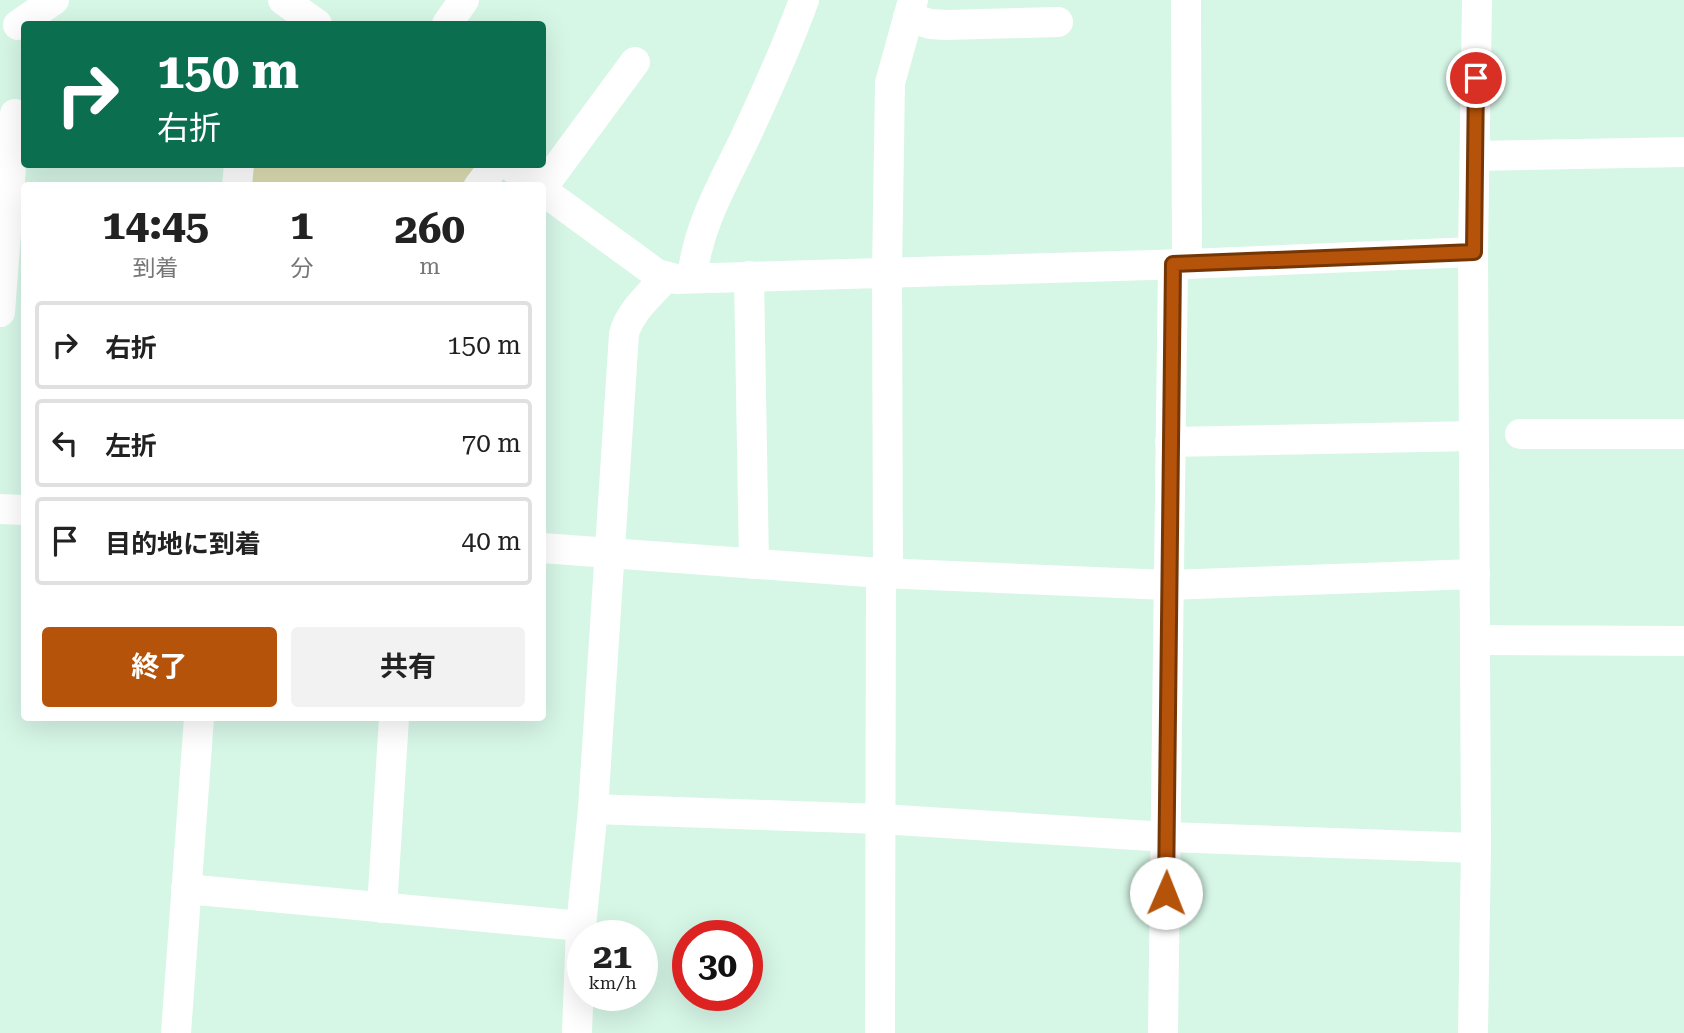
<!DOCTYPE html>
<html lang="ja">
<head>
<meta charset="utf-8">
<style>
	:root { --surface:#fff; --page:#f2f2f2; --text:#222; --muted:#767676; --line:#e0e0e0; --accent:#b45309 }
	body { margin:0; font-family:"Roboto Serif","Noto Sans JP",serif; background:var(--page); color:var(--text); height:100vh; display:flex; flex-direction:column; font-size:26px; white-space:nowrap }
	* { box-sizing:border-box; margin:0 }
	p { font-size:23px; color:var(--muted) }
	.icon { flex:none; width:38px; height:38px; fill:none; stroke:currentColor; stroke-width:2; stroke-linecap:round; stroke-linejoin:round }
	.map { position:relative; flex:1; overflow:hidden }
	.details { position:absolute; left:21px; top:182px; width:525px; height:539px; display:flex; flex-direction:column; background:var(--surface); border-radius:7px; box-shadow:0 7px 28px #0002 }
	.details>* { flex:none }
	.guide { position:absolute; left:21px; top:21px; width:525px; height:147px; border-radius:7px; box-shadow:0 7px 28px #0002; background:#0b6e4f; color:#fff; overflow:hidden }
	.speed { position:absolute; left:567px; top:920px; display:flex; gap:14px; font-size:35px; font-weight:700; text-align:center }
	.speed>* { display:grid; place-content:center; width:91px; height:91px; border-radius:50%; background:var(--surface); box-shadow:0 7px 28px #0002; line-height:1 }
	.speed small { font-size:18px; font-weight:400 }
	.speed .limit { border:10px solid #d22; background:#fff; color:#111 }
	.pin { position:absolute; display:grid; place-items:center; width:60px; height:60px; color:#fff; margin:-30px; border:4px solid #fff; border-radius:50%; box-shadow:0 2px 7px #0007 }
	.me { position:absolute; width:77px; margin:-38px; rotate:1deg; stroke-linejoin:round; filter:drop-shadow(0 0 5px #0008) }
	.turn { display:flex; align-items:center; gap:24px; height:147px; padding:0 21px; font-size:32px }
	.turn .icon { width:91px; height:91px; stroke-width:2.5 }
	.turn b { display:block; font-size:49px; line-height:60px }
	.eta { display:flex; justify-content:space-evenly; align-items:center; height:119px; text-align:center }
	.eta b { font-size:42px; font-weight:700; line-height:49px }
	.button { display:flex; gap:14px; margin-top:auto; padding:14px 21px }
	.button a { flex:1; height:80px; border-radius:7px; background:var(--accent); color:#fff; font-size:28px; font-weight:700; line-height:80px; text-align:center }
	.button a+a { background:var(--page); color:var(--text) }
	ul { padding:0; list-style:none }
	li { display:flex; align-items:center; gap:21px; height:88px; margin:0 14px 10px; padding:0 7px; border:4px solid var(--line); border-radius:7px }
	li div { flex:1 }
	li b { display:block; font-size:26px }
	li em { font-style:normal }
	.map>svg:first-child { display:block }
	.green { fill:#dddeb3 }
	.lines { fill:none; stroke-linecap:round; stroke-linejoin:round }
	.minor { stroke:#fff; stroke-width:30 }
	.route-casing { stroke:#753606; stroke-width:18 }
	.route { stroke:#b45309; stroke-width:12 }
</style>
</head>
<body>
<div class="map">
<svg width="1684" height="1033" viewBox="0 0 1684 1033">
	<rect width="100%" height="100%" fill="#d6f6e6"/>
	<path class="green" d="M 248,165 L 476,165 L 461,185 L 247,186 Z"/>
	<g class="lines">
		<g class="minor">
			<path d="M 283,0 L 317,24"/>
			<path d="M 1186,0 L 1187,264"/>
			<path d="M 908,17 L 930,24 L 946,25 L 1058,22"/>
			<path d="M 447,24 L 464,0"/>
			<path d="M 18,25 L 54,0"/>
			<path d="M 1475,156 L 1684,152"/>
			<path d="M 508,164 L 537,186"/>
			<path d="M 237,186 L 239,164"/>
			<path d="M 479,186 L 496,164"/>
			<path d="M 542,188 L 635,62"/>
			<path d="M 542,190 L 657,274 L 676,279 L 1187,264 L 1473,252"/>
			<path d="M 749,276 L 754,564"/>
			<path d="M 692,278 C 698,225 722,186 745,138 C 766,93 787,47 804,0"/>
			<path d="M 0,312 L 15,114"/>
			<path d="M 1520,434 L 1684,434"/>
			<path d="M 1170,442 L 1474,436"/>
			<path d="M 0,509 L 24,510"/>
			<path d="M 542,548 L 881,573 L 1168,585 L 1475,574"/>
			<path d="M 888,573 L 887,273 L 890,83 L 913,0"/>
			<path d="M 1476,640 L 1684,641"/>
			<path d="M 593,809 L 881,819 L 1167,837 L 1476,848"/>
			<path d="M 186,889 L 581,926"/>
			<path d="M 382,908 L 394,718"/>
			<path d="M 176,1033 L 199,718"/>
			<path d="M 577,1033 L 581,926 L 593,809 L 624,334 C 629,312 651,294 665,278"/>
			<path d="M 880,1033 L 881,573"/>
			<path d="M 1163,1033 L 1173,264"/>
			<path d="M 1473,1033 L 1476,848 L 1473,252 L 1477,0"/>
		</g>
	</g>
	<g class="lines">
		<defs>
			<path id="route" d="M 1166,893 L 1173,264 L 1474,252 L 1476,78"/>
		</defs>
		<use href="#route" class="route-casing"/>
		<use href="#route" class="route"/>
	</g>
</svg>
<div class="speed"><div>21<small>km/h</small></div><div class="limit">30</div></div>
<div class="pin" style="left:1476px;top:78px;background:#d93025"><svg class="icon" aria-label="arrive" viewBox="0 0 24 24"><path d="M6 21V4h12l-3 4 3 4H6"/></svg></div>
<svg class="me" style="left:1166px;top:893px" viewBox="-20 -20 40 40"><circle r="19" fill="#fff"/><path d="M0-13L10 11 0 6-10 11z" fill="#b45309"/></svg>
<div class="guide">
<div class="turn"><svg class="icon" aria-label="right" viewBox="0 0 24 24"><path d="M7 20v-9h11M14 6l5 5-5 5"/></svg><div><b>150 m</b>右折</div></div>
</div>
<section class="details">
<div class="eta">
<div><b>14:45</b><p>到着</p></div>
<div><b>1</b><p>分</p></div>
<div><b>260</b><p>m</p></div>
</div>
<ul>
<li><svg class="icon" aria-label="right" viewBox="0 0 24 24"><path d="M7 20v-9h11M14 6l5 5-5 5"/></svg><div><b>右折</b></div><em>150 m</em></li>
<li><svg class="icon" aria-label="left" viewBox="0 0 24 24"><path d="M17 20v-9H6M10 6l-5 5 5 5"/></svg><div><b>左折</b></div><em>70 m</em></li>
<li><svg class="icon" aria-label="arrive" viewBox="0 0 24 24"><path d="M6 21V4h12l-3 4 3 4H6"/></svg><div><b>目的地に到着</b></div><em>40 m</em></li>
</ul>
<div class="button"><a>終了</a><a>共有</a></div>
</section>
</div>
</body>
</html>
